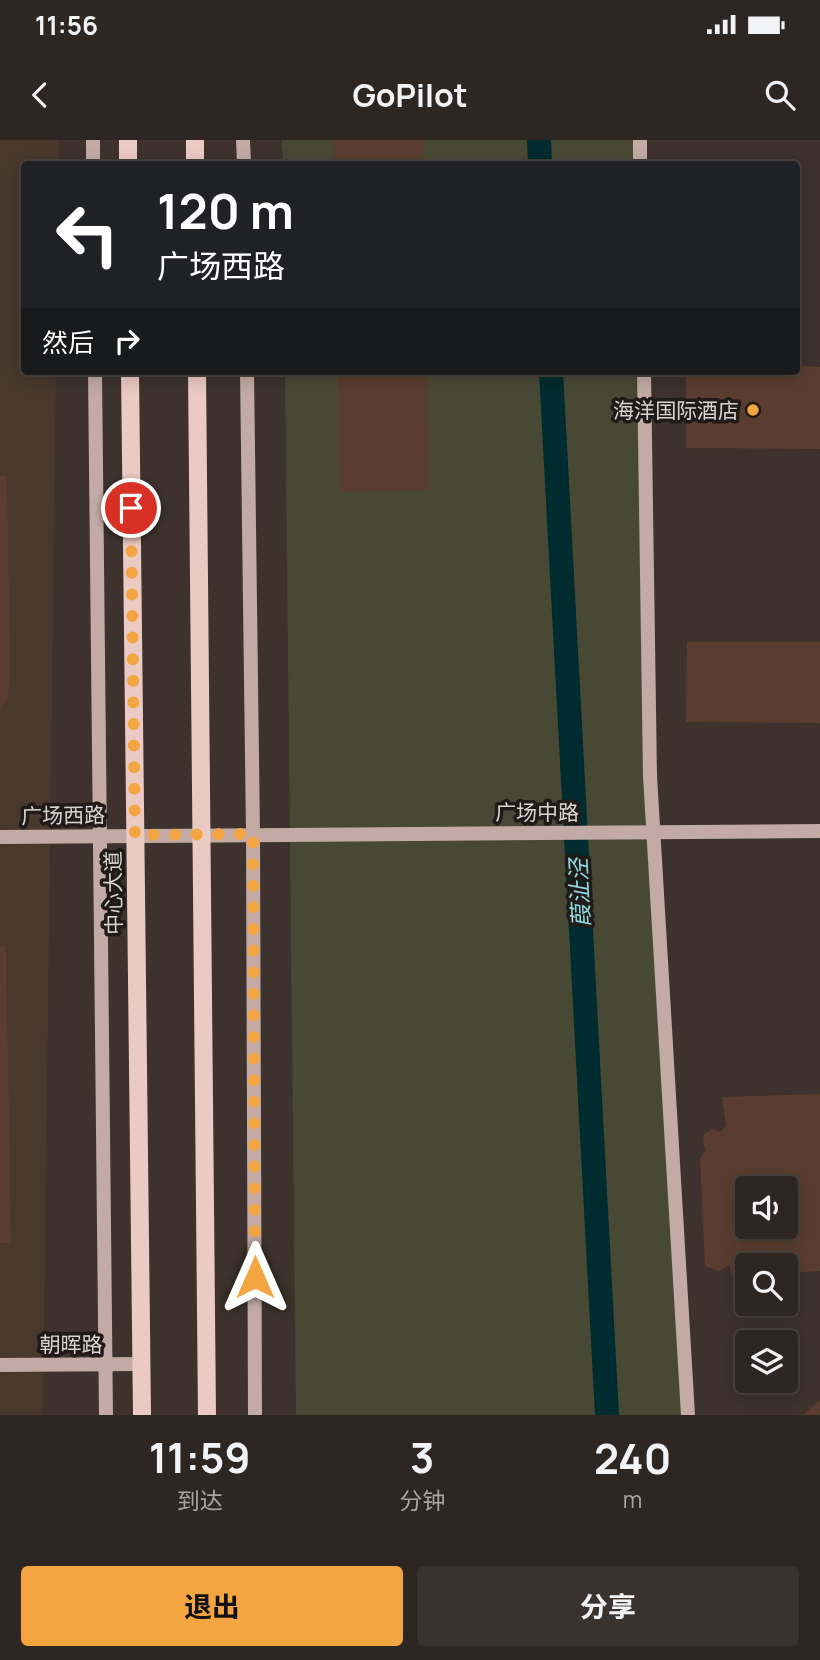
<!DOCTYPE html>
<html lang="zh">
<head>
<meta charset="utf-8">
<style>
	:root { --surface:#2e2622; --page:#3a322f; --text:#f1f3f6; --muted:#a7a5a5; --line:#494340; --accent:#f2a541 }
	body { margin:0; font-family:Manrope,"Noto Sans SC",sans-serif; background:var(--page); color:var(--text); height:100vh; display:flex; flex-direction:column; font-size:26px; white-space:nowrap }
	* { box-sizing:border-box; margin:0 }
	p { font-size:23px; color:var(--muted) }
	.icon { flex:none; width:38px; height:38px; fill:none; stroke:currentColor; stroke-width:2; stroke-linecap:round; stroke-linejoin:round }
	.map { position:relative; height:1275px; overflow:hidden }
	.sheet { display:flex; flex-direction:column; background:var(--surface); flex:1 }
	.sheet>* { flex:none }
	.hud { position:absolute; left:21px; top:21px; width:779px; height:214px; border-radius:7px; box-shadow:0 4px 18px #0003,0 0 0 2px var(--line); background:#202124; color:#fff; overflow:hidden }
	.tools { position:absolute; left:735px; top:1036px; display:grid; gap:14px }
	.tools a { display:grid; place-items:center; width:63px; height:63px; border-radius:7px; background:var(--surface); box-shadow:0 4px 18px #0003,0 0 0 2px var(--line); font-size:35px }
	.pin { position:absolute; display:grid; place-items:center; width:60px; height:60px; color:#fff; margin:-30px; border:4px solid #fff; border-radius:50%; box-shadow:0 2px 7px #0007 }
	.me { position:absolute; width:77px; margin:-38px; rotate:0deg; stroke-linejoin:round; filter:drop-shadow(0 0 5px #0008) }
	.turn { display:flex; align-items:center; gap:24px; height:147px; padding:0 21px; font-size:32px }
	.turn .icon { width:91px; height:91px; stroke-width:2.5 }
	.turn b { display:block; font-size:49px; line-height:60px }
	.then { display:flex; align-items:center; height:66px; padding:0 21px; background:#0003; gap:14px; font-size:26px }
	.eta { display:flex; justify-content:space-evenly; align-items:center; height:119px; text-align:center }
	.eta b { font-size:42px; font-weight:700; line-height:49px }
	.primary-button { display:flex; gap:14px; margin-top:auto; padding:14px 21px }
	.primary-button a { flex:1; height:80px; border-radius:7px; background:var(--accent); color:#111; font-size:28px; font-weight:700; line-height:80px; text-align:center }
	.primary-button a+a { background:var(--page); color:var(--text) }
	.status { display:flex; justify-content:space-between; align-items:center; height:49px; padding:0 35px; background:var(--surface); direction:ltr }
	.status svg { height:19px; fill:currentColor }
	header { display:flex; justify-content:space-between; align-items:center; height:91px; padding:0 21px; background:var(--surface); font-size:32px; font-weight:700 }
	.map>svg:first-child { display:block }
	.commercial { fill:#48392c }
	.green { fill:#484935 }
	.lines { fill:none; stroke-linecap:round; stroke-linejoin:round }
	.canal { stroke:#002b2f; stroke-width:24 }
	.building { fill:#5a3d30; fill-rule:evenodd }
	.secondary { stroke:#c3aaa4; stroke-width:14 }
	.primary { stroke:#ebcac3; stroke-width:18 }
	.route { stroke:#f2a541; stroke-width:12; stroke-dasharray:0 21.6 }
	.poi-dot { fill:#f2a541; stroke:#201b19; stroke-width:2.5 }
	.labels { text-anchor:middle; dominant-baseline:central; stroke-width:7; stroke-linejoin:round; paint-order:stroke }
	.poi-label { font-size:21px; fill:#dad3d0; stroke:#201b19; text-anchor:end }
	.street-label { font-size:21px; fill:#dad3d0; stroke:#201b19 }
	.water-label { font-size:23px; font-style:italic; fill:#8fdae2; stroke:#201b19 }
</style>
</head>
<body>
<div class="status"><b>11:56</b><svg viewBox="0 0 49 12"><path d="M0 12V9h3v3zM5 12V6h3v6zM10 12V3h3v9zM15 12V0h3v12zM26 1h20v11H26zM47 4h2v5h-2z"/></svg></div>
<header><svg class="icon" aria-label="back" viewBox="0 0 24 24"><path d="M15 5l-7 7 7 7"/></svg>GoPilot<svg class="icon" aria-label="search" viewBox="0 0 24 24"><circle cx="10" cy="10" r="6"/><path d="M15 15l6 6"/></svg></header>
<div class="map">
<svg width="820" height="1275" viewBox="0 0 820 1275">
	<rect width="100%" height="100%" fill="#3d322d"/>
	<path class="commercial" d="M 0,0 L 59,0 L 59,24 L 24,24 L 24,231 L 56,231 L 43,1275 L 0,1275 Z"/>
	<g class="green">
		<path d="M 282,0 L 640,0 L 640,24 L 283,24 Z"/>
		<path d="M 285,231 L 644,231 L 650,636 L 688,1275 L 296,1275 Z"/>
	</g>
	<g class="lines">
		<g class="canal">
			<path d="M 539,0 L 540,24"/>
			<path d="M 551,231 L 607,1275"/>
		</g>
	</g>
	<g class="building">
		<rect x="334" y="0" width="89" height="24"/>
		<path d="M 796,226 L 820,227 L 820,309 L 686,308 L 686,231 L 796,231 Z"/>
		<path d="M 338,231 L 427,231 L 429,350 L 340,352 Z"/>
		<path d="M 0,336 L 7,336 L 10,538 L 7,559 L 0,571 Z"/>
		<path d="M 687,502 L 820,502 L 820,583 L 686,582 Z"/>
		<path d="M 0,806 L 6,806 L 11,1103 L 0,1103 Z"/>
		<path d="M 820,954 L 820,1131 L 786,1133 L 786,1125 L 747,1125 L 747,1136 L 732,1137 L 730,1125 L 718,1131 L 705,1126 L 700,1019 L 706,1010 L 703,1002 L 704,994 L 712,989 L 721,992 L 726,985 L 722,957 ZM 747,1048 L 786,1048 L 786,1087 L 747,1087 Z"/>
		<path d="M 820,1260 L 820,1275 L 803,1275 Z"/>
	</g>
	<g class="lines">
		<g class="secondary">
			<path d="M 93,0 L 93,24"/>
			<path d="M 243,0 L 244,24"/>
			<path d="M 640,0 L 640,24"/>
			<path d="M 95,231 L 106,1275"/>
			<path d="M 247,231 L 253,694 L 255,1275"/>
			<path d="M 644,231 L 650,636 L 688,1275"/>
			<path d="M 0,697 L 820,691"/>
			<path d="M 0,1225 L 141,1224"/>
		</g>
		<g class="primary">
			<path d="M 128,0 L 128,24"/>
			<path d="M 195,0 L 195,24"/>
			<path d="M 130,231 L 142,1275"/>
			<path d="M 197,231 L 207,1275"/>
		</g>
	</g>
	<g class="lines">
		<path class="route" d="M 131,368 L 135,695 L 253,694 L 255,1137"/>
	</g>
	<circle class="poi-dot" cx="753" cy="270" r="7"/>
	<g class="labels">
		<g class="poi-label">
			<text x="739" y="270">海洋国际酒店</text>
		</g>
		<g class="street-label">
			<text x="537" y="672">广场中路</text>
			<text transform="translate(63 675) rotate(-1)">广场西路</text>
			<text transform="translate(113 753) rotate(-91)">中心大道</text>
			<text x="71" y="1204">朝晖路</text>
		</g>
		<g class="water-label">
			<text transform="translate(579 753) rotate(-93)">葭沚泾</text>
		</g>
	</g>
</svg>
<div class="tools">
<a><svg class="icon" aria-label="sound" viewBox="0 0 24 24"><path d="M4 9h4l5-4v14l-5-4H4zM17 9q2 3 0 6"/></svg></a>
<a><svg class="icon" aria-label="search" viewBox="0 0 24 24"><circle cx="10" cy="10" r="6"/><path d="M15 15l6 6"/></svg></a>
<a><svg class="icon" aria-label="layers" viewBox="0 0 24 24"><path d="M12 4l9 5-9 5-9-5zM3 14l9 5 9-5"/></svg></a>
</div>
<div class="pin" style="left:131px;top:368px;background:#d93025"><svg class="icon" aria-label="arrive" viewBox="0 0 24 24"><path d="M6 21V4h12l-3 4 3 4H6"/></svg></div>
<svg class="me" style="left:255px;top:1137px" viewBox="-20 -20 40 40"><path d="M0-17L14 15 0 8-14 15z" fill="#f2a541" stroke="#fff" stroke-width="4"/></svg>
<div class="hud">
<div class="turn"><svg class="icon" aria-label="left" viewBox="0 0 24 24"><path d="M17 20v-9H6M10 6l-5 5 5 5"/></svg><div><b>120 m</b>广场西路</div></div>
<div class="then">然后<svg class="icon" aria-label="right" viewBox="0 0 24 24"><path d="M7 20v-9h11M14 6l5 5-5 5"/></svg></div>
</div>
</div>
<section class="sheet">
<div class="eta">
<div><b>11:59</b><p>到达</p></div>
<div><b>3</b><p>分钟</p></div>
<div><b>240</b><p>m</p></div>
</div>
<div class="primary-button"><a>退出</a><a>分享</a></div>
</section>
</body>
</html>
